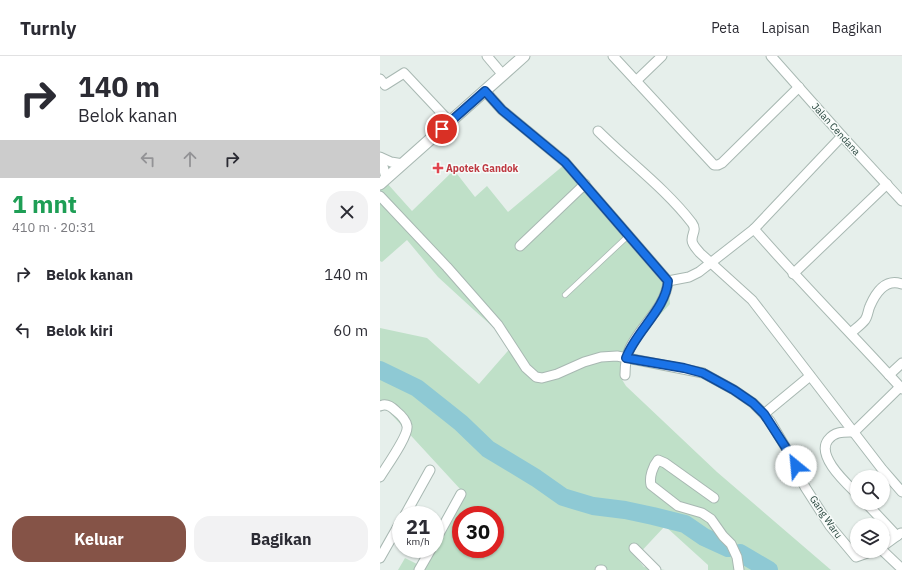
<!DOCTYPE html>
<html lang="id">
<head>
<meta charset="utf-8">
<style>
	:root { --surface:#fff; --page:#f2f2f3; --text:#2b2b33; --muted:#7c7c81; --line:#e1e1e2; --accent:#855347 }
	body { margin:0; font-family:"IBM Plex Sans",sans-serif; background:var(--page); color:var(--text); height:100vh; display:flex; flex-direction:column; font-size:15px; white-space:nowrap }
	* { box-sizing:border-box; margin:0 }
	p { font-size:13px; color:var(--muted) }
	.icon { flex:none; width:22px; height:22px; fill:none; stroke:currentColor; stroke-width:2; stroke-linecap:round; stroke-linejoin:round }
	.map { position:relative; flex:1; overflow:hidden }
	.sheet { display:flex; flex-direction:column; background:var(--surface); width:380px }
	.sheet>* { flex:none }
	.hud { background:#fff; color:var(--text); overflow:hidden }
	.buttons { position:absolute; left:470px; top:414px; display:grid; gap:8px }
	.buttons a { display:grid; place-items:center; width:40px; height:40px; border-radius:50%; background:var(--surface); box-shadow:0 1px 3px #0004; font-size:20px }
	.speed { position:absolute; left:12px; top:450px; display:flex; gap:8px; font-size:20px; font-weight:700; text-align:center }
	.speed>* { display:grid; place-content:center; width:52px; height:52px; border-radius:50%; background:var(--surface); box-shadow:0 1px 3px #0004; line-height:1 }
	.speed small { font-size:10px; font-weight:400 }
	.speed .limit { border:6px solid #d22; background:#fff; color:#111 }
	.pin { position:absolute; display:grid; place-items:center; width:34px; height:34px; color:#fff; margin:-17px; border:2px solid #fff; border-radius:50%; box-shadow:0 1px 4px #0007 }
	.me { position:absolute; width:44px; margin:-22px; rotate:332deg; stroke-linejoin:round; filter:drop-shadow(0 0 3px #0008) }
	.turn { display:flex; align-items:center; gap:14px; height:84px; padding:0 12px; font-size:18px }
	.turn .icon { width:52px; height:52px; stroke-width:2.5 }
	.turn b { display:block; font-size:28px; line-height:34px }
	.lanes { display:flex; align-items:center; height:38px; padding:0 12px; background:#0003; justify-content:center; gap:20px; direction:ltr }
	.lanes .off { opacity:.35 }
	.round { display:grid; place-items:center; flex:none; width:42px; height:42px; border-radius:16px; background:var(--page) }
	.summary { display:flex; align-items:center; justify-content:space-between; height:68px; padding:0 12px }
	h1 { font-size:24px; font-weight:800; line-height:30px; color:#1e9e55 }
	.button { display:flex; gap:8px; margin-top:auto; padding:8px 12px }
	.button a { flex:1; height:46px; border-radius:16px; background:var(--accent); color:#fff; font-size:16px; font-weight:800; line-height:46px; text-align:center }
	.button a+a { background:var(--page); color:var(--text) }
	ul { padding:0; list-style:none }
	li { display:flex; align-items:center; gap:12px; height:56px; padding:0 12px }
	li div { flex:1 }
	li b { display:block; font-size:15px }
	li em { font-style:normal }
	header { display:flex; align-items:center; gap:24px; box-sizing:border-box; height:56px; padding:0 20px; background:var(--surface); border-bottom:1px solid var(--line) }
	header strong { font-size:19px }
	nav { display:flex; gap:22px; margin-inline-start:auto; font-size:14px }
	main { display:flex; flex:1; min-height:0 }
	.map>svg:first-child { display:block }
	.green { fill:#bfe0c8; fill-rule:evenodd }
	.lines { fill:none; stroke-linecap:round; stroke-linejoin:round }
	.river { stroke:#8ec9d4; stroke-width:18 }
	.service-casing { stroke:#a8b8b2; stroke-width:6 }
	.minor-casing { stroke:#a8b8b2; stroke-width:11 }
	.tertiary-casing { stroke:#a8b8b2; stroke-width:13 }
	.service { stroke:#fff; stroke-width:4.5 }
	.minor { stroke:#fff; stroke-width:9 }
	.tertiary { stroke:#fff; stroke-width:11 }
	.route-casing { stroke:#114b97; stroke-width:10 }
	.route { stroke:#1a73e8; stroke-width:7 }
	.health-dot { fill:#e0444e; stroke:#f7fbf9; stroke-width:1.5 }
	.labels { text-anchor:middle; dominant-baseline:central; stroke-width:3; stroke-linejoin:round; paint-order:stroke }
	.street-label { font-size:10px; fill:#24423a; stroke:#f7fbf9 }
	.health-label { font-size:10px; font-weight:bold; fill:#be3a42; stroke:#f7fbf9; text-anchor:start }
</style>
</head>
<body>
<header>
<strong>Turnly</strong>
<nav><a>Peta</a><a>Lapisan</a><a>Bagikan</a></nav>
</header>
<main>
<section class="sheet">
<div class="hud">
<div class="turn"><svg class="icon" aria-label="right" viewBox="0 0 24 24"><path d="M7 20v-9h11M14 6l5 5-5 5"/></svg><div><b>140 m</b>Belok kanan</div></div>
<div class="lanes"><svg class="icon off" aria-label="left" viewBox="0 0 24 24"><path d="M17 20v-9H6M10 6l-5 5 5 5"/></svg><svg class="icon off" aria-label="ahead" viewBox="0 0 24 24"><path d="M12 20V5M6 11l6-6 6 6"/></svg><svg class="icon" aria-label="right" viewBox="0 0 24 24"><path d="M7 20v-9h11M14 6l5 5-5 5"/></svg></div>
</div>
<div class="summary"><div><h1>1 mnt</h1><p>410 m · 20:31</p></div><a class="round"><svg class="icon" aria-label="close" viewBox="0 0 24 24"><path d="M6 6l12 12M18 6L6 18"/></svg></a></div>
<ul>
<li><svg class="icon" aria-label="right" viewBox="0 0 24 24"><path d="M7 20v-9h11M14 6l5 5-5 5"/></svg><div><b>Belok kanan</b></div><em>140 m</em></li>
<li><svg class="icon" aria-label="left" viewBox="0 0 24 24"><path d="M17 20v-9H6M10 6l-5 5 5 5"/></svg><div><b>Belok kiri</b></div><em>60 m</em></li>
</ul>
<div class="button"><a>Keluar</a><a>Bagikan</a></div>
</section>
<div class="map">
<svg width="522" height="514" viewBox="0 0 522 514">
	<rect width="100%" height="100%" fill="#e6efeb"/>
	<path class="green" d="M 184,109 L 288,225 L 290,248 L 245,297 L 241,322 L 246,330 L 337,416 L 451,514 L 328,514 L 328,509 L 285,470 L 256,501 L 264,511 L 285,514 L 18,514 L 25,502 L 41,510 L 55,493 L 55,486 L 81,434 L 0,346 L 0,272 L 47,282 L 99,328 L 133,289 L 94,254 L 58,221 L 27,184 L 2,206 L 0,205 L 0,134 L 6,126 L 32,155 L 74,114 L 95,141 L 107,130 L 128,156 ZM 81,459 L 115,459 L 115,493 L 81,493 Z"/>
	<g class="lines">
		<g class="river">
			<path d="M 0,314 L 37,332 L 81,367 L 108,393 L 156,422 L 183,441 L 213,450 L 245,454 L 273,460 L 305,468 L 324,481 L 348,492"/>
			<path d="M 360,497 L 389,514"/>
		</g>
		<defs>
			<path id="service" d="M 185,239 L 248,180"/>
			<g id="minor">
				<path d="M 107,0 L 123,19"/>
				<path d="M 233,0 L 334,109 L 338,109 L 342,107 L 419,31"/>
				<path d="M 391,0 L 462,80 L 522,145"/>
				<path d="M 0,23 L 5,29 L 24,17 L 70,66"/>
				<path d="M 256,25 L 282,0"/>
				<path d="M 105,35 L 122,54 L 185,106 L 288,225 L 309,221 L 319,216 L 374,173 L 462,80"/>
				<path d="M 218,75 C 249,106 285,132 312,167 C 317,174 312,177 312,184 C 312,189 317,193 320,197 L 372,244 L 502,413 L 522,436"/>
				<path d="M 0,101 L 11,106 L 23,108"/>
				<path d="M 1,102 L 6,122"/>
				<path d="M 0,140 L 67,211 L 118,269 L 146,312 L 156,321 L 162,322 L 177,318 L 204,306 L 221,301 L 237,300 L 323,317 L 354,334 L 373,347 L 384,358 L 390,365 L 406,392 L 425,431 L 450,470 L 476,501 L 493,495"/>
				<path d="M 374,173 C 422,228 473,279 522,333"/>
				<path d="M 140,190 L 205,128"/>
				<path d="M 413,218 L 507,128"/>
				<path d="M 471,277 C 475,273 481,269 485,264 C 488,260 488,254 490,250 C 496,236 506,222 522,228"/>
				<path d="M 245,319 C 245,310 246,300 250,292 C 261,269 286,251 288,225"/>
				<path d="M 509,319 L 522,307"/>
				<path d="M 0,350 C 6,347 12,351 16,355 C 21,359 26,364 27,370 C 29,379 6,411 0,421"/>
				<path d="M 384,358 L 430,320"/>
				<path d="M 477,438 C 466,427 436,400 448,384 C 455,375 464,376 474,376 L 520,331"/>
				<path d="M 334,442 L 285,407 L 278,404 C 273,410 269,421 271,429 L 298,450 L 322,457 L 331,463 L 343,480 L 351,488 L 357,501 L 359,514"/>
				<path d="M 486,447 L 517,480"/>
				<path d="M 25,459 L 50,414"/>
				<path d="M 55,485 L 81,438"/>
				<path d="M 503,490 L 521,477"/>
				<path d="M 254,492 L 276,514"/>
				<path d="M 503,495 L 522,513"/>
				<path d="M 0,502 L 21,465"/>
				<path d="M 39,514 L 51,493"/>
				<path d="M 220,514 L 222,514"/>
			</g>
			<path id="tertiary" d="M 0,128 L 144,0"/>
		</defs>
		<use href="#service" class="service-casing"/>
		<use href="#minor" class="minor-casing"/>
		<use href="#tertiary" class="tertiary-casing"/>
		<use href="#service" class="service"/>
		<use href="#minor" class="minor"/>
		<use href="#tertiary" class="tertiary"/>
	</g>
	<g class="lines">
		<defs>
			<path id="route" d="M 62,73 L 105,35 L 122,54 L 185,106 L 288,225 C 286,253 256,275 246,302 L 304,312 L 323,317 L 354,334 L 373,347 L 384,358 L 406,392 L 416,410"/>
		</defs>
		<use href="#route" class="route-casing"/>
		<use href="#route" class="route"/>
	</g>
	<path class="health-dot" d="M56 106h4v4h4v4h-4v4h-4v-4h-4v-4h4z"/>
	<g class="labels">
		<g class="street-label">
			<text transform="translate(456 73) rotate(48)">Jalan Cendana</text>
			<text transform="translate(446 461) rotate(56)">Gang Waru</text>
		</g>
		<g class="health-label">
			<text x="66" y="112">Apotek Gandok</text>
		</g>
	</g>
</svg>
<div class="buttons">
<a><svg class="icon" aria-label="search" viewBox="0 0 24 24"><circle cx="10" cy="10" r="6"/><path d="M15 15l6 6"/></svg></a>
<a><svg class="icon" aria-label="layers" viewBox="0 0 24 24"><path d="M12 4l9 5-9 5-9-5zM3 14l9 5 9-5"/></svg></a>
</div>
<div class="speed"><div>21<small>km/h</small></div><div class="limit">30</div></div>
<div class="pin" style="left:62px;top:73px;background:#d93025"><svg class="icon" aria-label="arrive" viewBox="0 0 24 24"><path d="M6 21V4h12l-3 4 3 4H6"/></svg></div>
<svg class="me" style="left:416px;top:410px" viewBox="-20 -20 40 40"><circle r="19" fill="#fff"/><path d="M0-13L10 11 0 6-10 11z" fill="#1a73e8"/></svg>
</div>
</main>
</body>
</html>
